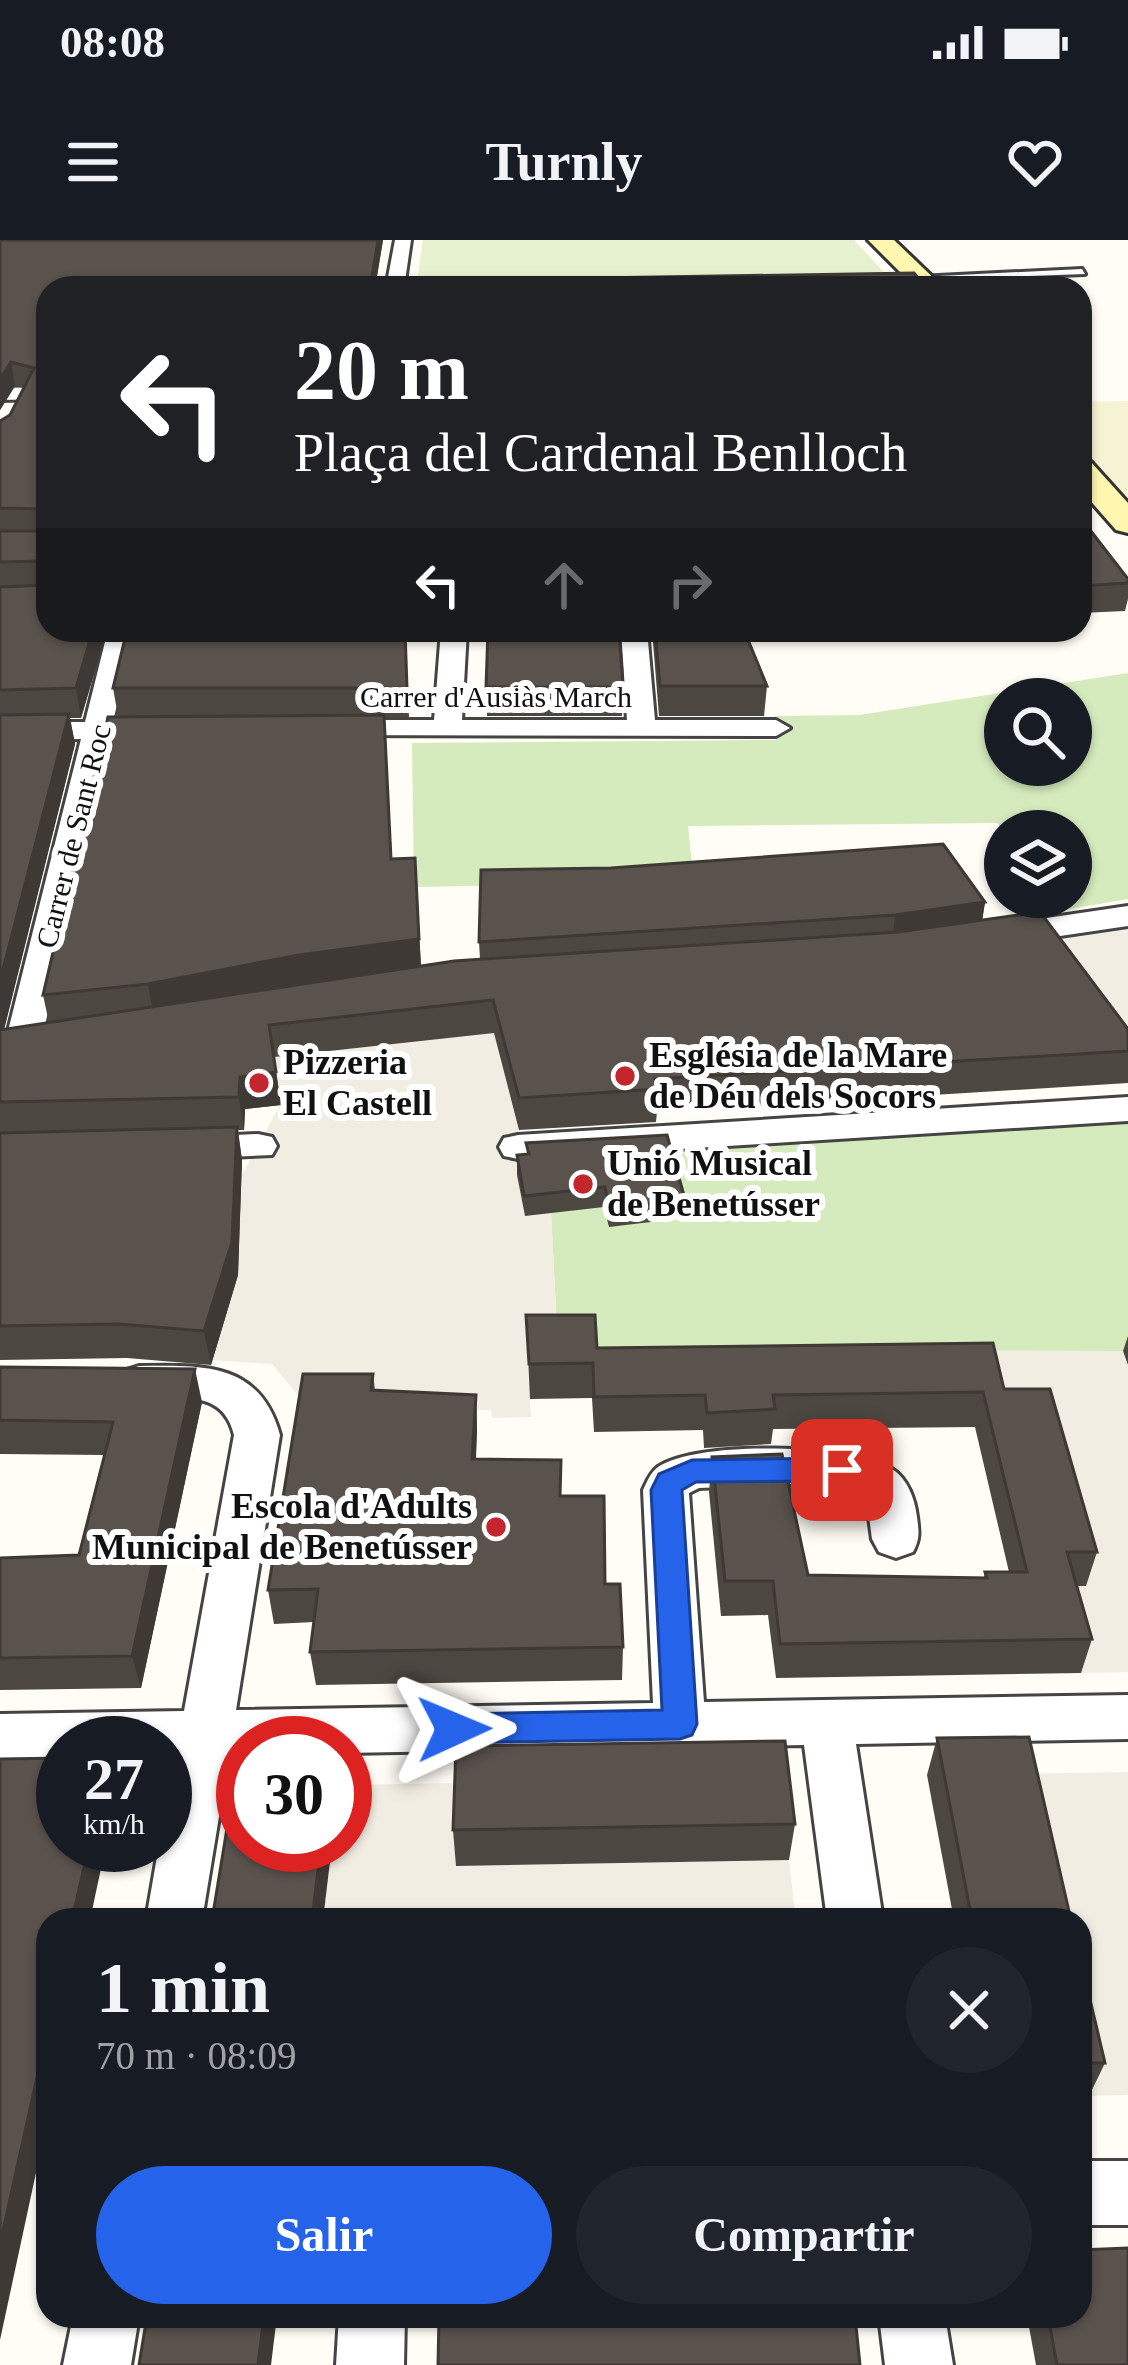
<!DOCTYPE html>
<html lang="es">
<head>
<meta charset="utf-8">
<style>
	:root { --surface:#171b24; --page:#20242c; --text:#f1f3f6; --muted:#9ea1a6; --accent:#2563eb }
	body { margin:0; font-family:Georgia,serif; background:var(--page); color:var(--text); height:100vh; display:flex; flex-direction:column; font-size:45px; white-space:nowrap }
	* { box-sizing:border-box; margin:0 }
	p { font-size:39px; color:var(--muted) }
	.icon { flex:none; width:66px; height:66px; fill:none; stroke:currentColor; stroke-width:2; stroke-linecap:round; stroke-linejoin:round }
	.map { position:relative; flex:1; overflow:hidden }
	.panel { position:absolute; left:36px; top:1668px; width:1056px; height:420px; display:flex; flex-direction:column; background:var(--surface); border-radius:36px; box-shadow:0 3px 9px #0004 }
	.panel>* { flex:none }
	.top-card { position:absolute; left:36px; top:36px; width:1056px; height:366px; border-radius:36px; box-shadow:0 3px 9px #0004; background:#202124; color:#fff; overflow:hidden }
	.buttons { position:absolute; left:984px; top:438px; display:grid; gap:24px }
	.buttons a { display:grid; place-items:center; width:108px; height:108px; border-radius:50%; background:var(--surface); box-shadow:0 3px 9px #0004; font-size:60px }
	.speed { position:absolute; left:36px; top:1476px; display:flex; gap:24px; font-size:60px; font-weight:700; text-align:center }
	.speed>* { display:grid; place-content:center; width:156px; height:156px; border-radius:50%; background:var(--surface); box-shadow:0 3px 9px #0004; line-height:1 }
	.speed small { font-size:30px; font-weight:400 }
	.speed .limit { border:18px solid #d22; background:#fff; color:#111 }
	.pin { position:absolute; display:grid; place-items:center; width:102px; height:102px; color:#fff; margin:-51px; border-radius:24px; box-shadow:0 6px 18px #0006 }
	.me { position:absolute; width:132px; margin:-66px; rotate:89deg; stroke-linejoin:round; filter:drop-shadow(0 0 9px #0008) }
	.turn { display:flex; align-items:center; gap:42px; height:252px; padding:0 60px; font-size:54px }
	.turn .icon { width:156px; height:156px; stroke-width:2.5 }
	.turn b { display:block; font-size:84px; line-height:102px }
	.lanes { display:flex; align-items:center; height:114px; padding:0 60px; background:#0003; justify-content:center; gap:60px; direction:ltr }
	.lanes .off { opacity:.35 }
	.round { display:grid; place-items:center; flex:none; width:126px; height:126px; border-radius:63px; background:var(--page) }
	.summary { display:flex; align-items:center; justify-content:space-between; height:204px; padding:0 60px }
	h1 { font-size:72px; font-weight:700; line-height:90px }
	.action { display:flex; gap:24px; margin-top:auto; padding:24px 60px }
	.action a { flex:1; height:138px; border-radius:72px; background:var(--accent); color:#fff; font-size:48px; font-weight:700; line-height:138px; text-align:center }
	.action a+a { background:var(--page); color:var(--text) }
	.status { display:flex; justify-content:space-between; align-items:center; height:84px; padding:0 60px; background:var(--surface); direction:ltr }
	.status svg { height:33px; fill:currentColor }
	header { display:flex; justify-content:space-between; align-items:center; height:156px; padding:0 60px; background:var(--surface); font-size:54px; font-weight:700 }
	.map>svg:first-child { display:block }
	.farmland { fill:#f6f3d4 }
	.green { fill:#d5ebbd; fill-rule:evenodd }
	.pitch { fill:#e6f2cf }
	.plaza { fill:#f1ede2 }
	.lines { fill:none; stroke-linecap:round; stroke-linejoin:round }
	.lane-casing { stroke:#444; stroke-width:6 }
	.street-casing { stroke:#444; stroke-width:6 }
	.secondary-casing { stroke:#333; stroke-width:6 }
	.lane { fill:#fff; fill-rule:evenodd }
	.street { fill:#fff; fill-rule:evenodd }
	.secondary { fill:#fff6b0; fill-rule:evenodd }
	.wall { fill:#4d4742 }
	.shaded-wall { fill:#3f3936 }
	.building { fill:#5a524d; stroke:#3f3936; stroke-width:3 }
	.route { fill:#2563eb; stroke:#184099; stroke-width:3 }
	.poi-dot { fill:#c4262e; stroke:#fff; stroke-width:4.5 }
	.labels { text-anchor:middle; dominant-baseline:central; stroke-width:12; stroke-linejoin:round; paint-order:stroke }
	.far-street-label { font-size:30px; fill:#111; stroke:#fff }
	.poi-label { font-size:36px; font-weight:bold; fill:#111; stroke:#fff; text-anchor:start }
</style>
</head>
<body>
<div class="status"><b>08:08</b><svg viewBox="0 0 49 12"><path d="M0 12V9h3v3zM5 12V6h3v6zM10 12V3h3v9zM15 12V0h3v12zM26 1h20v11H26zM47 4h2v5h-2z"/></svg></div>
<header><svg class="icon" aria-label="menu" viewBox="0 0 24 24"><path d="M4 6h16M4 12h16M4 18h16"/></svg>Turnly<svg class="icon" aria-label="heart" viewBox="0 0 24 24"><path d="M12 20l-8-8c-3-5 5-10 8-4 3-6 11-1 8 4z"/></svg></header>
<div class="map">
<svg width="1128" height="2125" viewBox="0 0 1128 2125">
	<rect width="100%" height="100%" fill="#fffdf5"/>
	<path class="farmland" d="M 1128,161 L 1128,265 L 1080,215 L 1080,162 Z"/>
	<g class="green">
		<path d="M 1128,433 L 1128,659 L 1070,669 L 1060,657 L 1071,657 L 1071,591 L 1005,592 L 997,583 L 688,586 L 694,642 L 414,647 L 412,503 L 777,500 L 775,476 L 859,475 ZM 1005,459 L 1071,459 L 1071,525 L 1005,525 Z"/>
		<path d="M 1128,878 L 1128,1111 L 558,1110 L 551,972 L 665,911 Z"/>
	</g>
	<path class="pitch" d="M 423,0 L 854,0 L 899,48 L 416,48 Z"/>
	<g class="plaza">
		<path d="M 1128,686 L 1128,833 L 1032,702 Z"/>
		<path d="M 479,751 L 505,824 L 518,886 L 518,935 L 551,972 L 558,1110 L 527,1111 L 531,1177 L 492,1178 L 491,1170 L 308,1167 L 272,1124 L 212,1120 L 238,1031 L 242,935 L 280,865 L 268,780 Z"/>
		<path d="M 594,1110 L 1123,1111 L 1128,1125 L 1128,1432 L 1081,1433 L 1063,1371 L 1013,1347 L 1086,1345 L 1041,1184 Z"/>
		<path d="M 1128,1532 L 1128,1855 L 1089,1856 L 1080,1816 L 1080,1680 L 1050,1680 L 1017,1534 Z"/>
		<path d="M 458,1543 L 457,1626 L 789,1620 L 796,1680 L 323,1680 L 332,1605 L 345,1605 L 345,1545 Z"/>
	</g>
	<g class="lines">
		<defs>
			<g id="lane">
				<path d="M 1082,29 L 1085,34 L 922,40 L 918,37 Z"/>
				<path d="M 1080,66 L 1086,70 L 1086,74 L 1080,74 Z"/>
			</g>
			<g id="street">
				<path d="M 395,0 L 411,0 L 404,48 L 386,48 Z"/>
				<path d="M 48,147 L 48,159 L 0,160 L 0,148 Z"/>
				<path d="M 108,390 L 134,390 L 113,482 L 161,481 L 175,490 L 161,499 L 109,499 L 41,803 L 36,811 L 10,811 L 5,803 L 81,499 L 0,500 L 0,482 L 85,482 Z"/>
				<path d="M 441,390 L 467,390 L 462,480 L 627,480 L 621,390 L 647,390 L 655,480 L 776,480 L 790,488 L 776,496 L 321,495 L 317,489 L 331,480 L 434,480 Z"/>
				<path d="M 1128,666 L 1128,686 L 999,705 L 982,695 L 999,685 Z"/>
				<path d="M 1128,857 L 1128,881 L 518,919 L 504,916 L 499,907 L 504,898 L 518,895 Z"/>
				<path d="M 258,894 L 272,897 L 277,906 L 272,915 L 187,919 L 173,916 L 168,907 L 173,898 Z"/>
				<path d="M 139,1126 C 203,1125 260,1122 280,1195 L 236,1470 L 653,1463 L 643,1250 C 647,1242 650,1233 658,1227 C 697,1200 852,1204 892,1229 C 908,1239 915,1260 917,1277 C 919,1292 920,1299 913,1312 L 896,1318 L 879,1312 L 872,1299 L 867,1262 C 837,1234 739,1247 699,1248 L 689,1253 L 704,1462 L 1128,1455 L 1128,1499 L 856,1504 L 883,1680 L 827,1680 L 804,1505 L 345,1513 L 345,1503 L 243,1503 L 243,1515 L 229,1516 L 202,1680 L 146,1680 L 159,1605 L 165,1605 L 165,1574 L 176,1516 L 165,1517 L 165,1503 L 63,1503 L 63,1519 L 0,1520 L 0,1474 L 184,1471 L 234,1195 C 221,1140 165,1166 123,1153 L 117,1142 L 123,1131 Z"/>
				<rect x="1080" y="1921" width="48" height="64"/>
				<path d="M 73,2076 L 139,2076 L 131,2125 L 63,2125 Z"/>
				<path d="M 339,2076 L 405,2076 L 404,2125 L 336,2125 Z"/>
				<path d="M 879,2076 L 945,2076 L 953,2125 L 885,2125 Z"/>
			</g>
			<g id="secondary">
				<path d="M 868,0 L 894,0 L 944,48 L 916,48 Z"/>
				<path d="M 1080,220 L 1091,222 L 1128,263 L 1128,293 L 1116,290 L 1080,249 Z"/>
			</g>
		</defs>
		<use href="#lane" class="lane-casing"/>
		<use href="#street" class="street-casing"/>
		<use href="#secondary" class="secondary-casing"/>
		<use href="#lane" class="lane"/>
		<use href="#street" class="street"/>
		<use href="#secondary" class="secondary"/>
	</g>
	<g class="wall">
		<path d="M 0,0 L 383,0 L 375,48 L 48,48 L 48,390 L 107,390 L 81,478 L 70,478 L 75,504 L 4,790 L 49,783 L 43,755 L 118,476 L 113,448 L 405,390 L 409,477 L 384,477 L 392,619 L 415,618 L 421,726 L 480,719 L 479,702 L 985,662 L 982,680 L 1128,789 L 1128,843 L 657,872 L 656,882 L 519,890 L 494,793 L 274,817 L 281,865 L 245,869 L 244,890 L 238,890 L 242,920 L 238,1035 L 211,1125 L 127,1118 L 0,1120 L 0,181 L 10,175 L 24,148 L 15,146 L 0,170 Z"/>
		<path d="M 1080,277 L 1128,339 L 1128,359 L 1125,371 L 1080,373 Z"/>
		<path d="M 652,390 L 788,390 L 745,392 L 767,446 L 764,476 L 659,476 Z"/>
		<path d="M 486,447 L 623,447 L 622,476 L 487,476 Z"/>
		<path d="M 526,903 L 685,959 L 684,978 L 609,987 L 604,967 L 525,976 L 517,935 L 517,915 L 527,914 Z"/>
		<path d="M 526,1075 L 597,1108 L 1004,1149 L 1097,1312 L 1086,1346 L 1077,1346 L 1092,1399 L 1081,1433 L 776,1438 L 768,1375 L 721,1376 L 709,1252 L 712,1217 L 808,1335 L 984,1337 L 985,1332 L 1009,1332 L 975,1187 L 773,1189 L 771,1204 L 704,1208 L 703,1190 L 594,1192 L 592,1158 L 530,1159 Z"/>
		<path d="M 1128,1096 L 1128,1125 L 1123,1111 Z"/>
		<path d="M 0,1127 L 202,1162 L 141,1448 L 0,1450 L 0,1318 L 79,1315 L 104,1215 L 0,1214 Z"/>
		<path d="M 373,1134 L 375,1150 L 476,1155 L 477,1189 L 476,1219 L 561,1256 L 605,1344 L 623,1407 L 622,1440 L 316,1445 L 310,1412 L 314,1382 L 274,1384 L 268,1350 Z"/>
		<path d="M 937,1498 L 1071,1680 L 954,1680 L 927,1535 Z"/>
		<path d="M 795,1584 L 789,1620 L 456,1626 L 453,1590 Z"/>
		<path d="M 1080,1717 L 1105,1823 L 1089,1856 L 1080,1856 Z"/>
		<path d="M 1027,2076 L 1080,2076 L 1128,2125 L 1036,2125 Z"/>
	</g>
	<g class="shaded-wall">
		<path d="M 378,0 L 383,0 L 375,48 L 370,48 Z"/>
		<path d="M 11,122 L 15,146 L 0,170 L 0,139 Z"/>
		<path d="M 93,390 L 107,390 L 81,478 L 76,448 Z"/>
		<path d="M 69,474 L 75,504 L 3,793 L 0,795 L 0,741 Z"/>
		<path d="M 415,618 L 421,728 L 153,774 L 148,744 Z"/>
		<path d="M 985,662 L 982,682 L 893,695 L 895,675 Z"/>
		<path d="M 276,832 L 281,865 L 245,869 L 244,890 L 239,857 L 240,837 Z"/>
		<path d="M 237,887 L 242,920 L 238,1035 L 211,1125 L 204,1091 Z"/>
		<path d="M 195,1129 L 202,1162 L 141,1448 L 132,1416 Z"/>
		<path d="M 476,1155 L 477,1189 L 474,1252 L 472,1219 Z"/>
		<path d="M 89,1605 L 106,1605 L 90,1680 L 72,1680 Z"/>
		<path d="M 321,1605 L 332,1605 L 323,1680 L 312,1680 Z"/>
		<path d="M 48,1788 L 48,1877 L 0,2100 L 0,2004 Z"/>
		<path d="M 264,2076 L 277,2076 L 271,2125 L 258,2125 Z"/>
	</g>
	<g class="building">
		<path d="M 0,0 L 378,0 L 370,48 L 48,48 L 48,390 L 93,390 L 76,448 L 0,450 L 0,347 L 46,345 L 47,326 L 43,321 L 0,322 L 0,291 L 43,291 L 47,286 L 46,269 L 0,268 L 0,181 L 10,175 L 34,128 L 11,122 L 0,139 Z"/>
		<path d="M 914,33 L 926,48 L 597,48 L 597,38 Z"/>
		<path d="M 1080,277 L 1128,339 L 1128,343 L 1080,346 Z"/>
		<path d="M 127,390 L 405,390 L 407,448 L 113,448 Z"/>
		<path d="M 488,390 L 619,390 L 623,447 L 486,447 Z"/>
		<path d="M 655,390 L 744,390 L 767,446 L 660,446 Z"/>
		<path d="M 69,474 L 0,741 L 0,475 Z"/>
		<path d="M 384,475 L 391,619 L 415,618 L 419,699 L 299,715 L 148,744 L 43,755 L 108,477 Z"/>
		<path d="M 943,604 L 985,662 L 895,675 L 479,702 L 481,630 L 611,628 Z"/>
		<path d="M 1040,672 L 1128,789 L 1128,811 L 655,839 L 658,849 L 519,858 L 493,760 L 269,785 L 276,832 L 240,837 L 239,857 L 0,862 L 0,790 L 454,721 L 898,692 Z"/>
		<path d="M 237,887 L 232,1002 L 204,1091 L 119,1084 L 0,1086 L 0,893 Z"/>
		<path d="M 667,895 L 685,959 L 609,968 L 605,947 L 524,956 L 517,915 L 529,914 L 526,903 Z"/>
		<path d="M 526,1075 L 595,1075 L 597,1108 L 993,1103 L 1004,1149 L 1050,1149 L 1097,1312 L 1067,1312 L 1092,1399 L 780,1404 L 773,1341 L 725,1341 L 712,1217 L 782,1214 L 808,1335 L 987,1338 L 985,1332 L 1027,1332 L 983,1152 L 773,1155 L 775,1169 L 707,1173 L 705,1155 L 594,1157 L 593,1123 L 529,1124 Z"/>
		<path d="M 0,1127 L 195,1129 L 132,1416 L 0,1418 L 0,1318 L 79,1315 L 113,1182 L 0,1180 Z"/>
		<path d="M 303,1134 L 373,1134 L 371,1150 L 476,1155 L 472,1219 L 561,1220 L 560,1256 L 604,1256 L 605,1344 L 620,1344 L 623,1407 L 310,1412 L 318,1349 L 268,1350 Z"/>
		<path d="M 1029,1497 L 1071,1680 L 972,1680 L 937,1498 Z"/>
		<path d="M 785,1501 L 795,1584 L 453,1590 L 456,1506 Z"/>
		<path d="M 240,1509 L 243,1509 L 243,1605 L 321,1605 L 312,1680 L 212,1680 Z"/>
		<path d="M 63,1518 L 63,1605 L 89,1605 L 72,1680 L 48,1680 L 48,1788 L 0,2004 L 0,1519 Z"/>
		<path d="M 1080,1717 L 1105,1823 L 1080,1823 Z"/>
		<path d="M 1128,2008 L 1128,2125 L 1057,2125 L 1048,2076 L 1080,2076 L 1080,2010 Z"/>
		<path d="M 147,2076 L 264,2076 L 258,2125 L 139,2125 Z"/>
		<path d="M 439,2076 L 855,2076 L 860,2125 L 438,2125 Z"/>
	</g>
	<path class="route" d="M 842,1218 L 852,1222 L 857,1230 L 852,1238 L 842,1241 L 696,1242 L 682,1250 L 697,1484 L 692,1495 L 680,1499 L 454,1503 L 442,1499 L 437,1489 L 442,1478 L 454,1474 L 662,1470 L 651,1250 L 659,1234 L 692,1220 Z"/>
	<g class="poi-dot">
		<circle cx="625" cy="836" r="12"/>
		<circle cx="259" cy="843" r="12"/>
		<circle cx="583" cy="944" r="12"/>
		<circle cx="496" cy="1287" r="12"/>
	</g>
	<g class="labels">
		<g class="far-street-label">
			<text x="496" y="456">Carrer d'Ausiàs March</text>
			<text transform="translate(73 596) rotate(-76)">Carrer de Sant Roc</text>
		</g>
		<g class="poi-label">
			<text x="649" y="815">Església de la Mare<tspan x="649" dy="41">de Déu dels Socors</tspan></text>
			<text x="283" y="822">Pizzeria<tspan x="283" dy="41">El Castell</tspan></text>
			<text x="607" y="923">Unió Musical<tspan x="607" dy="41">de Benetússer</tspan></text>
			<text x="472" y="1266" text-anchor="end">Escola d'Adults<tspan x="472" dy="41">Municipal de Benetússer</tspan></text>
		</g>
	</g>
</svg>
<div class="buttons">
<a><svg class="icon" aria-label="search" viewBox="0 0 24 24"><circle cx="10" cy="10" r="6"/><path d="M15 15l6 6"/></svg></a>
<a><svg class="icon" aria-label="layers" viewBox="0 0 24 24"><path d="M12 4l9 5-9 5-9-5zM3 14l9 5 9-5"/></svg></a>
</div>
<div class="speed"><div>27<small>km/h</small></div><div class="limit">30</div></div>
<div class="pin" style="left:842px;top:1230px;background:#d93025"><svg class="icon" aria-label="arrive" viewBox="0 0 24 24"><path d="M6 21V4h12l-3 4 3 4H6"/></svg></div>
<svg class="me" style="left:454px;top:1489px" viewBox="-20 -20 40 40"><path d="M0-17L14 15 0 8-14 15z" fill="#2563eb" stroke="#fff" stroke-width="4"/></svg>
<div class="top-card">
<div class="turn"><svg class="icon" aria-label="left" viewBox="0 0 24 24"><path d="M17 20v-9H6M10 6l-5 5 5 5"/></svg><div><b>20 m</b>Plaça del Cardenal Benlloch</div></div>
<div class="lanes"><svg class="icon" aria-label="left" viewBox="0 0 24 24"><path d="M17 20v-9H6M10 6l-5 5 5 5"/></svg><svg class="icon off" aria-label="ahead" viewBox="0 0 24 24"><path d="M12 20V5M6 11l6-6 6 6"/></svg><svg class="icon off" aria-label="right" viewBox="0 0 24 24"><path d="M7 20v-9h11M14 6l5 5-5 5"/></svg></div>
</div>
<section class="panel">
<div class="summary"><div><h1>1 min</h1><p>70 m · 08:09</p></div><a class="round"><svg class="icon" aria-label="close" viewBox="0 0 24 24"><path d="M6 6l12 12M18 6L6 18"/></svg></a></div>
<div class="action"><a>Salir</a><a>Compartir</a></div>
</section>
</div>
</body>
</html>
